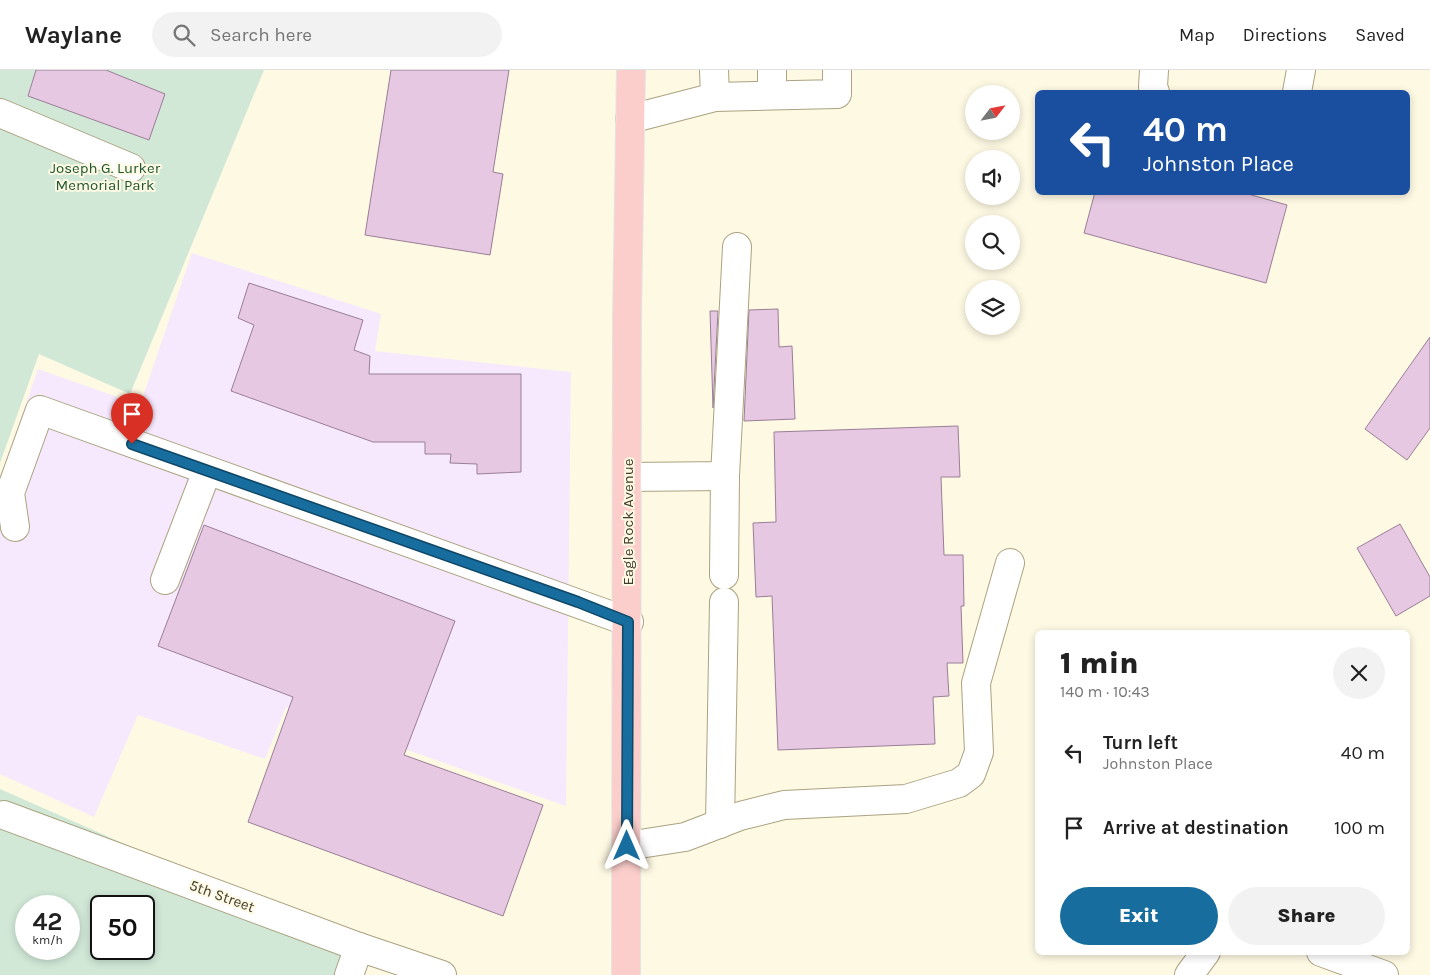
<!DOCTYPE html>
<html lang="en">
<head>
<meta charset="utf-8">
<style>
	:root { --surface:#fff; --page:#f2f2f2; --text:#222; --muted:#767676; --line:#e0e0e0; --accent:#176d9d }
	body { margin:0; font-family:Karla,sans-serif; background:var(--page); color:var(--text); height:100vh; display:flex; flex-direction:column; font-size:19px; white-space:nowrap }
	* { box-sizing:border-box; margin:0 }
	p { font-size:16px; color:var(--muted) }
	.icon { flex:none; width:28px; height:28px; fill:none; stroke:currentColor; stroke-width:2; stroke-linecap:round; stroke-linejoin:round }
	.map { position:relative; flex:1; overflow:hidden }
	.panel { position:absolute; left:1035px; top:560px; width:375px; height:325px; display:flex; flex-direction:column; background:var(--surface); border-radius:8px; box-shadow:0 2px 8px #0003 }
	.panel>* { flex:none }
	.guide { position:absolute; left:1035px; top:20px; width:375px; height:105px; border-radius:8px; box-shadow:0 2px 8px #0003; background:#1a4fa0; color:#fff; overflow:hidden }
	.needle { width:32px; rotate:58deg }
	.controls { position:absolute; left:965px; top:15px; display:grid; gap:10px }
	.controls a { display:grid; place-items:center; width:55px; height:55px; border-radius:50%; background:var(--surface); box-shadow:0 2px 8px #0003; font-size:25px }
	.speed { position:absolute; left:15px; top:825px; display:flex; gap:10px; font-size:25px; font-weight:700; text-align:center }
	.speed>* { display:grid; place-content:center; width:65px; height:65px; border-radius:50%; background:var(--surface); box-shadow:0 2px 8px #0003; line-height:1 }
	.speed small { font-size:12px; font-weight:400 }
	.speed .limit { border:2px solid #111; border-radius:8px; background:#fff; color:#111 }
	.pin { position:absolute; display:grid; place-items:center; width:42px; height:42px; color:#fff; margin:-51px -21px; border-radius:50% 50% 50% 0; rotate:-45deg; box-shadow:0 0 5px #0007 }
	.pin .icon { rotate:45deg }
	.me { position:absolute; width:55px; margin:-28px; rotate:0deg; stroke-linejoin:round; filter:drop-shadow(0 0 4px #0008) }
	.turn { display:flex; align-items:center; gap:18px; height:105px; padding:0 25px; font-size:22px }
	.turn .icon { width:65px; height:65px; stroke-width:2.5 }
	.turn b { display:block; font-size:35px; line-height:42px }
	.round { display:grid; place-items:center; flex:none; width:52px; height:52px; border-radius:26px; background:var(--page) }
	.summary { display:flex; align-items:center; justify-content:space-between; height:85px; padding:0 25px }
	h1 { font-size:30px; font-weight:800; line-height:38px }
	.action { display:flex; gap:10px; margin-top:auto; padding:10px 25px }
	.action a { flex:1; height:58px; border-radius:30px; background:var(--accent); color:#fff; font-size:20px; font-weight:800; line-height:58px; text-align:center }
	.action a+a { background:var(--page); color:var(--text) }
	ul { padding:0; list-style:none }
	li { display:flex; align-items:center; gap:15px; height:75px; padding:0 25px }
	li div { flex:1 }
	li b { display:block; font-size:19px }
	li em { font-style:normal }
	header { display:flex; align-items:center; gap:30px; box-sizing:border-box; height:70px; padding:0 25px; background:var(--surface); border-bottom:1px solid var(--line) }
	header strong { font-size:24px }
	nav { display:flex; gap:28px; margin-inline-start:auto; font-size:18px }
	.search { width:350px; height:45px; background:var(--page); display:flex; align-items:center; gap:12px; box-sizing:border-box; padding:0 18px; border-radius:28px; color:var(--muted); font-size:19px }
	.map>svg:first-child { display:block }
	.industrial { fill:#f6e9fd }
	.green { fill:#d1e8d7; fill-rule:evenodd }
	.building { fill:#e6c8e2; stroke:#9a7e96 }
	.lines { fill:none; stroke-linecap:round; stroke-linejoin:round }
	.minor-casing { stroke:#aaa280; stroke-width:30 }
	.major-casing { stroke:#e4e4e2; stroke-width:30 }
	.minor { stroke:#fff; stroke-width:28 }
	.major { stroke:#fbcecb; stroke-width:28 }
	.route-casing { stroke:#0f4766; stroke-width:12 }
	.route { stroke:#176d9d; stroke-width:9 }
	.labels { text-anchor:middle; dominant-baseline:central; stroke-width:4; stroke-linejoin:round; paint-order:stroke }
	.park-label { font-size:15px; fill:#1d5632; stroke:#fef9e3 }
	.street-label { font-size:15px; fill:#3f3c2d; stroke:#fef9e3 }
</style>
</head>
<body>
<header>
<strong>Waylane</strong>
<div class="search"><svg class="icon" aria-label="search" viewBox="0 0 24 24"><circle cx="10" cy="10" r="6"/><path d="M15 15l6 6"/></svg>Search here</div>
<nav><a>Map</a><a>Directions</a><a>Saved</a></nav>
</header>
<div class="map">
<svg width="1430" height="905" viewBox="0 0 1430 905">
	<rect width="100%" height="100%" fill="#fef9e3"/>
	<path class="industrial" d="M 192,183 L 381,244 L 375,281 L 571,302 L 566,736 L 286,637 L 265,689 L 138,645 L 94,747 L 0,704 L 0,408 L 38,299 L 140,335 Z"/>
	<g class="green">
		<path d="M 0,0 L 264,0 L 130,324 L 39,284 L 0,393 Z"/>
		<path d="M 0,719 L 359,877 L 350,905 L 0,905 ZM 26,836 L 69,836 L 69,879 L 26,879 ZM 101,836 L 144,836 L 144,879 L 101,879 Z"/>
	</g>
	<g class="building">
		<path d="M 36,0 L 106,0 L 165,24 L 149,70 L 28,26 Z"/>
		<path d="M 391,0 L 509,0 L 493,102 L 503,104 L 490,185 L 365,165 Z"/>
		<path d="M 1095,122 L 1241,122 L 1287,135 L 1266,213 L 1084,163 Z"/>
		<path d="M 249,213 L 363,250 L 354,280 L 370,286 L 369,304 L 521,304 L 521,402 L 477,404 L 477,394 L 450,393 L 451,384 L 425,384 L 425,372 L 373,372 L 231,321 L 254,255 L 238,248 Z"/>
		<path d="M 778,239 L 779,277 L 792,276 L 795,349 L 744,351 L 749,240 Z"/>
		<path d="M 710,241 L 718,241 L 713,338 Z"/>
		<path d="M 1430,267 L 1430,358 L 1407,390 L 1365,359 Z"/>
		<path d="M 958,356 L 960,407 L 941,407 L 944,485 L 963,485 L 964,536 L 961,536 L 963,593 L 947,593 L 949,626 L 933,627 L 935,674 L 778,680 L 772,526 L 756,527 L 753,453 L 776,452 L 774,362 Z"/>
		<path d="M 1400,454 L 1430,507 L 1430,526 L 1396,546 L 1357,478 Z"/>
		<path d="M 204,455 L 455,551 L 404,685 L 543,735 L 503,846 L 248,752 L 293,627 L 158,576 Z"/>
	</g>
	<g class="lines">
		<defs>
			<g id="minor">
				<path d="M 714,0 L 715,27"/>
				<path d="M 1154,0 L 1153,17 L 1155,22"/>
				<path d="M 1297,22 L 1301,0"/>
				<path d="M 772,25 L 772,0"/>
				<path d="M 0,43 L 131,98"/>
				<path d="M 630,49 L 715,27 L 837,24 L 837,0"/>
				<path d="M 628,407 L 725,406 L 737,177"/>
				<path d="M 15,457 L 10,423 L 40,340 L 629,552"/>
				<path d="M 724,505 L 725,406"/>
				<path d="M 165,510 L 207,401"/>
				<path d="M 4,745 L 359,877 L 442,905"/>
				<path d="M 720,754 L 724,532"/>
				<path d="M 627,776 L 685,767 L 740,746 L 784,735 L 906,729 L 959,713 L 971,704 L 979,682 L 976,613 L 1010,493"/>
				<path d="M 1321,882 L 1384,905"/>
				<path d="M 349,905 L 359,877"/>
				<path d="M 1189,905 L 1206,882"/>
			</g>
			<path id="major" d="M 626,905 L 627,248 L 631,0"/>
		</defs>
		<use href="#minor" class="minor-casing"/>
		<use href="#major" class="major-casing"/>
		<use href="#minor" class="minor"/>
		<use href="#major" class="major"/>
	</g>
	<g class="lines">
		<defs>
			<path id="route" d="M 132,374 L 578,532 L 628,552 L 627,776"/>
		</defs>
		<use href="#route" class="route-casing"/>
		<use href="#route" class="route"/>
	</g>
	<g class="labels">
		<g class="park-label">
			<text x="105" y="98">Joseph G. Lurker<tspan x="105" dy="17">Memorial Park</tspan></text>
		</g>
		<g class="street-label">
			<text transform="translate(628 452) rotate(-90)">Eagle Rock Avenue</text>
			<text transform="translate(222 826) rotate(20)">5th Street</text>
		</g>
	</g>
</svg>
<div class="controls">
<a><svg class="needle" viewBox="-14 -14 28 28"><path d="M0-13l5 13h-10z" fill="#e53935"/><path d="M0 13l5-13h-10z" fill="#767676"/></svg></a>
<a><svg class="icon" aria-label="sound" viewBox="0 0 24 24"><path d="M4 9h4l5-4v14l-5-4H4zM17 9q2 3 0 6"/></svg></a>
<a><svg class="icon" aria-label="search" viewBox="0 0 24 24"><circle cx="10" cy="10" r="6"/><path d="M15 15l6 6"/></svg></a>
<a><svg class="icon" aria-label="layers" viewBox="0 0 24 24"><path d="M12 4l9 5-9 5-9-5zM3 14l9 5 9-5"/></svg></a>
</div>
<div class="speed"><div>42<small>km/h</small></div><div class="limit">50</div></div>
<div class="pin" style="left:132px;top:374px;background:#d93025"><svg class="icon" aria-label="arrive" viewBox="0 0 24 24"><path d="M6 21V4h12l-3 4 3 4H6"/></svg></div>
<svg class="me" style="left:627px;top:776px" viewBox="-20 -20 40 40"><path d="M0-17L14 15 0 8-14 15z" fill="#176d9d" stroke="#fff" stroke-width="4"/></svg>
<div class="guide">
<div class="turn"><svg class="icon" aria-label="left" viewBox="0 0 24 24"><path d="M17 20v-9H6M10 6l-5 5 5 5"/></svg><div><b>40 m</b>Johnston Place</div></div>
</div>
<section class="panel">
<div class="summary"><div><h1>1 min</h1><p>140 m · 10:43</p></div><a class="round"><svg class="icon" aria-label="close" viewBox="0 0 24 24"><path d="M6 6l12 12M18 6L6 18"/></svg></a></div>
<ul>
<li><svg class="icon" aria-label="left" viewBox="0 0 24 24"><path d="M17 20v-9H6M10 6l-5 5 5 5"/></svg><div><b>Turn left</b><p>Johnston Place</p></div><em>40 m</em></li>
<li><svg class="icon" aria-label="arrive" viewBox="0 0 24 24"><path d="M6 21V4h12l-3 4 3 4H6"/></svg><div><b>Arrive at destination</b></div><em>100 m</em></li>
</ul>
<div class="action"><a>Exit</a><a>Share</a></div>
</section>
</div>
</body>
</html>
